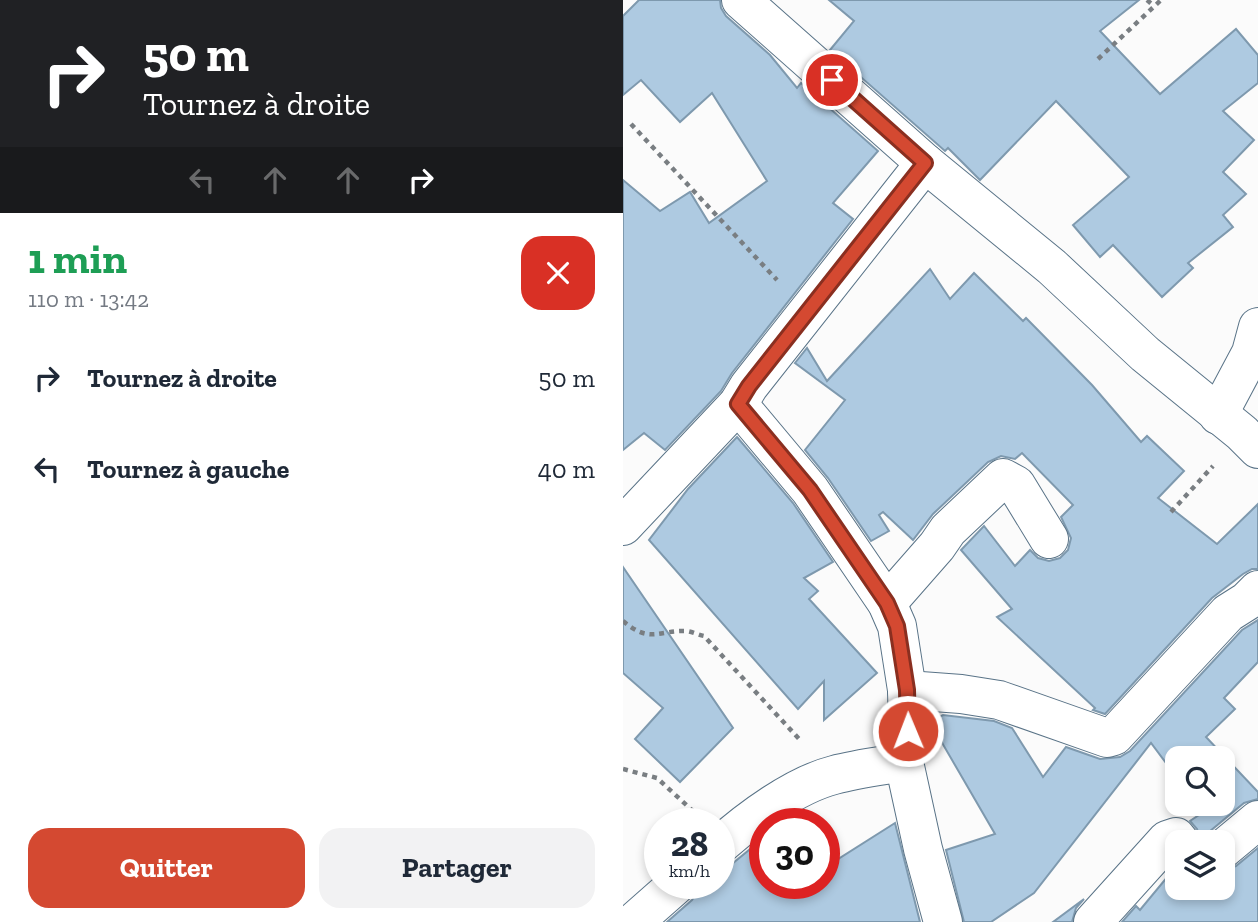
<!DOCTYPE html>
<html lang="fr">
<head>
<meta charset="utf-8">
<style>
	:root { --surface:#fff; --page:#f2f2f3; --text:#1f2937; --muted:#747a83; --accent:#d44931 }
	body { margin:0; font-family:"Zilla Slab",serif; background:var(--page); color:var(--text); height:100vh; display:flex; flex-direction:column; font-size:26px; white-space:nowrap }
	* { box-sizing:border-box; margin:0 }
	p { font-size:23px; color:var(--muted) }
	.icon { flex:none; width:38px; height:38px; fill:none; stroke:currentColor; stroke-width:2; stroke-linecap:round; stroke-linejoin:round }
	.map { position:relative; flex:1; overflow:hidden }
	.panel { display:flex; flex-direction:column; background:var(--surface); width:623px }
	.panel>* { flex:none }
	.hud { background:#202124; color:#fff; overflow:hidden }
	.fabs { position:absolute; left:542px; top:746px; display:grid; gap:14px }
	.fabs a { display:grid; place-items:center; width:70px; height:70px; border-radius:14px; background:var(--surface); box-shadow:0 4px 10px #0003; font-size:35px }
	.speed { position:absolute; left:21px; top:808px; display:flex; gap:14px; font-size:35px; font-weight:700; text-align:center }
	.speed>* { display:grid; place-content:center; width:91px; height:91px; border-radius:50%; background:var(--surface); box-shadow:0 4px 10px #0003; line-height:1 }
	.speed small { font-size:18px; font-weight:400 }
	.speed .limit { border:10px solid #d22; background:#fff; color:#111 }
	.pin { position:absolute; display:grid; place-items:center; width:60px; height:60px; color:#fff; margin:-30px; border:4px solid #fff; border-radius:50%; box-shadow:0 2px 7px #0007 }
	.me { position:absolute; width:77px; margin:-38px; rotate:359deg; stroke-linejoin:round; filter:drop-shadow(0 0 5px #0008) }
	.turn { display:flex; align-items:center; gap:24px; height:147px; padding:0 28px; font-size:32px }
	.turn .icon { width:91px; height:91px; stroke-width:2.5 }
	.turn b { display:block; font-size:49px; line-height:60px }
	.lanes { display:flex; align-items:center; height:66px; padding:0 28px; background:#0003; justify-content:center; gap:35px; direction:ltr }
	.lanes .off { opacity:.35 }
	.round { display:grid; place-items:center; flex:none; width:74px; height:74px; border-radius:21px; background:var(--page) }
	.summary { display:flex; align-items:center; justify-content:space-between; height:119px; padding:0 28px }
	h1 { font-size:42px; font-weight:700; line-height:52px; color:#1e9e55 }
	.primary-button { display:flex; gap:14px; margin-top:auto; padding:14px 28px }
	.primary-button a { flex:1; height:80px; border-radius:21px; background:var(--accent); color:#fff; font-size:28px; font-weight:700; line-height:80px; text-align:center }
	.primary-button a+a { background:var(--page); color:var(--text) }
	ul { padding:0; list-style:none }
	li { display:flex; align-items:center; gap:21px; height:91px; padding:0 28px }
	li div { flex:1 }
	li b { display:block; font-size:26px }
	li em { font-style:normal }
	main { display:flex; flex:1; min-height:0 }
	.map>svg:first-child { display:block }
	.building { fill:#aecae1; stroke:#7e99ae; stroke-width:2 }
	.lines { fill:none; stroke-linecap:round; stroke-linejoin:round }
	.street-casing { stroke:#597387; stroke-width:40 }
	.path { stroke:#797e82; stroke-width:4.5; stroke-dasharray:5 5; stroke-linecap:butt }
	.street { stroke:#fff; stroke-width:38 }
	.route-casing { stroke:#8a2f20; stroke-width:18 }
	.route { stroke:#d44931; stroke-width:12 }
</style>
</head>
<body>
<main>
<section class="panel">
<div class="hud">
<div class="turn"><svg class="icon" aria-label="right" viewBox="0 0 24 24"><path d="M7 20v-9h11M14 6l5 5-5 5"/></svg><div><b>50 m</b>Tournez à droite</div></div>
<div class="lanes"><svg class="icon off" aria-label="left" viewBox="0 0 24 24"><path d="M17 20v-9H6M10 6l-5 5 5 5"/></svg><svg class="icon off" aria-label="ahead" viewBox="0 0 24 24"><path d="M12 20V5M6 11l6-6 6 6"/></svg><svg class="icon off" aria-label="ahead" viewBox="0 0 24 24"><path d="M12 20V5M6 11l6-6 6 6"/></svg><svg class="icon" aria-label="right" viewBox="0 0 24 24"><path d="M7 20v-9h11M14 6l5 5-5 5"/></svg></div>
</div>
<div class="summary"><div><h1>1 min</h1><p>110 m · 13:42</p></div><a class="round" style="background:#d93025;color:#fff"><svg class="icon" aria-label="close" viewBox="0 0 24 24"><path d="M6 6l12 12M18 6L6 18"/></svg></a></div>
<ul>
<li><svg class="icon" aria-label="right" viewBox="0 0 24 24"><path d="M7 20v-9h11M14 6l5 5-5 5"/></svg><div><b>Tournez à droite</b></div><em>50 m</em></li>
<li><svg class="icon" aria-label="left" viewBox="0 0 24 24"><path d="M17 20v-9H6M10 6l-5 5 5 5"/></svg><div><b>Tournez à gauche</b></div><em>40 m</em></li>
</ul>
<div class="primary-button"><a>Quitter</a><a>Partager</a></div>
</section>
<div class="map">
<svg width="635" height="922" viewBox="0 0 635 922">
	<rect width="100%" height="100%" fill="#fbfbfb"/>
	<g class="building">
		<path d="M 16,0 L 97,0 L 98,8 L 103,16 L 147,55 L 174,88 L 178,83 L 255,151 L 210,203 L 230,219 L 109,373 L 98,391 L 42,450 L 21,433 L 0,450 L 0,180 L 37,211 L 67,192 L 86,223 L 144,181 L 89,93 L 57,122 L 18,80 L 0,95 L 0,16 Z"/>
		<path d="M 206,0 L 516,0 L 477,31 L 537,94 L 613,29 L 635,55 L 635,83 L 600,111 L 631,140 L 600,172 L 623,194 L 600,215 L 610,227 L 565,263 L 570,268 L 539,297 L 490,245 L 477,257 L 450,225 L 506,177 L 433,101 L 357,180 L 325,148 L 322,151 L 207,50 L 231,21 Z"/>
		<path d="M 307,269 L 327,299 L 351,273 L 400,321 L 403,318 L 469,385 L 518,442 L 524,436 L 561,471 L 535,498 L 594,544 L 635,504 L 635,569 L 629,569 L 620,574 L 589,598 L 482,714 L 470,710 L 472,708 L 374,617 L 389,609 L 338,550 L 361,526 L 392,566 L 407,550 L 415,558 L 426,561 L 437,558 L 445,550 L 448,538 L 438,517 L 450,505 L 399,453 L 392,459 L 378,456 L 365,462 L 310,514 L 290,540 L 260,512 L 256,515 L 266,531 L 248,541 L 205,478 L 182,450 L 222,400 L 172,363 L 184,348 L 204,381 Z"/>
		<path d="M 114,437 L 170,503 L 210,562 L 181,578 L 195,591 L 186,599 L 254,673 L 201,720 L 201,681 L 175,709 L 26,540 L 65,489 Z"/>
		<path d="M 0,567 L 110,728 L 57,782 L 12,739 L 40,708 L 0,673 Z"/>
		<path d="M 635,620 L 635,662 L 601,698 L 612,709 L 583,737 L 635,792 L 635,799 L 621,803 L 586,832 L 578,842 L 574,829 L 567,821 L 579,813 L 572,803 L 600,803 L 600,758 L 555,758 L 555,779 L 528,743 L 411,893 L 368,922 L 341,922 L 323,850 L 372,834 L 307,722 L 320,715 L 371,721 L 389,728 L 420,777 L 443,747 L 477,759 L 497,757 L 507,751 L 619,630 Z"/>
		<path d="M 272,823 L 297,922 L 44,922 L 69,900 L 74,892 L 75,884 L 96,884 L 96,867 L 110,863 L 142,837 L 142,884 L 201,884 L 201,861 L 204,866 Z"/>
		<path d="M 635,848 L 635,922 L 499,922 L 513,906 L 517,910 L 555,864 L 555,887 L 600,887 L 600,870 L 613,866 Z"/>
		<path d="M 461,899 L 453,908 L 449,922 L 430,922 Z"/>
	</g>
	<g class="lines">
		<defs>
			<g id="street">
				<path d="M 118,0 L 302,163 L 429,267 L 522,354 L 619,433 L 635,449"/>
				<path d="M 115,404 L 187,490 L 264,603 L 274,626 L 284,690 L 285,731 L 281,762 L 300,849 L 320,922"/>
				<path d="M 595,415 L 628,353 L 635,327"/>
				<path d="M 0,526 L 115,404 L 126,386 L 302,163"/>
				<path d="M 264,603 L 314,546 L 325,530 L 380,478 L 393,485 L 426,539"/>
				<path d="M 284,690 L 338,694 L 376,700 L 484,738 L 491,736 L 605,613 L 624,601 L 635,590"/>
				<path d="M 96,846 C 126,819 172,785 211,775 C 234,769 258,766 281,762"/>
				<path d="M 600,849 L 635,820"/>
				<path d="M 11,922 L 54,884"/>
				<path d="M 470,922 L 544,840 L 553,837 L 557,842"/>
			</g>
		</defs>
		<use href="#street" class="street-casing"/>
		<g class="path">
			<path d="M 524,0 L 531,6"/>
			<path d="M 475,59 L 538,0"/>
			<path d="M 8,124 L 154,280"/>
			<path d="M 548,512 L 590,466"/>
			<path d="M 0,621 C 27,644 35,630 64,631 C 70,632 76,635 81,636 L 178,741"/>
			<path d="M 0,769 L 34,778 L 71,812"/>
		</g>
		<use href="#street" class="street"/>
	</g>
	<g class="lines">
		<defs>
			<path id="route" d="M 209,80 L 302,163 L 126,386 L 115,404 L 187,490 L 264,603 L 274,626 L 284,690 L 285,731"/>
		</defs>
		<use href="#route" class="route-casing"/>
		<use href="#route" class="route"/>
	</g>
</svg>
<div class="fabs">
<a><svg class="icon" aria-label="search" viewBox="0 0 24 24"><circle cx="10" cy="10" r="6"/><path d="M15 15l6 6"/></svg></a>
<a><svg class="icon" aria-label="layers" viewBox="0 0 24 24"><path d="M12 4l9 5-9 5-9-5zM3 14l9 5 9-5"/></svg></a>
</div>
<div class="speed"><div>28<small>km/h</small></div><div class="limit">30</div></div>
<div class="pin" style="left:209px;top:80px;background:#d93025"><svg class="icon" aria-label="arrive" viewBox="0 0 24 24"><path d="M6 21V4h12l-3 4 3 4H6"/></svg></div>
<svg class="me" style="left:285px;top:731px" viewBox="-20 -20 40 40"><circle r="17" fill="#d44931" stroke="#fff" stroke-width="3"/><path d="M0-11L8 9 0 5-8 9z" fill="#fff"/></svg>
</div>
</main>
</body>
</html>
